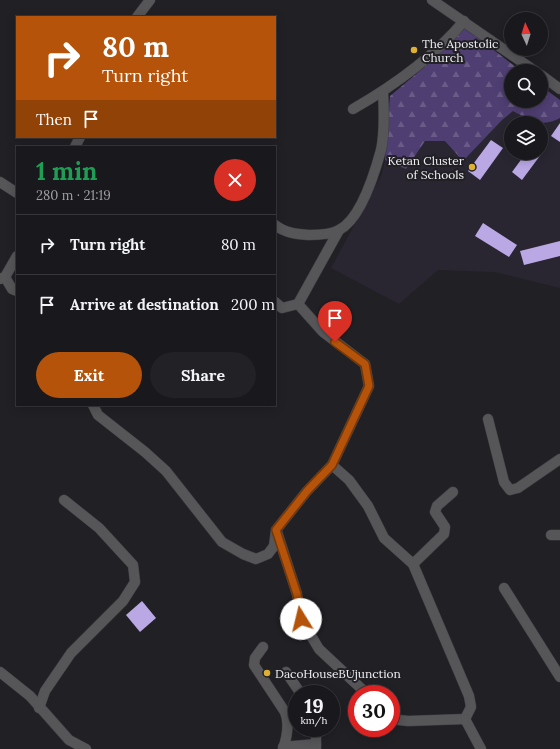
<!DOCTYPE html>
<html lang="en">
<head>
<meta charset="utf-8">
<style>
	:root { --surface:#19181c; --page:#222125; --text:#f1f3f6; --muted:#9fa0a3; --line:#37373b; --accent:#b45309 }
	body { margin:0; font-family:Lora,serif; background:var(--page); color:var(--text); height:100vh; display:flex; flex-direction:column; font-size:15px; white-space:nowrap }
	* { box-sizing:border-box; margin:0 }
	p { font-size:13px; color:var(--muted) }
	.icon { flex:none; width:22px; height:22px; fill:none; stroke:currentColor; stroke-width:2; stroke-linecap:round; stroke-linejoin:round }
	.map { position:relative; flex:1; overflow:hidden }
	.sheet { position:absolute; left:16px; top:146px; width:260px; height:260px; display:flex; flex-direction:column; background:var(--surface); border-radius:0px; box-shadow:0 2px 10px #0003,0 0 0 1px var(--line) }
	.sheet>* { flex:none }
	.guide { position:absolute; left:16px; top:16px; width:260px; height:122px; border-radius:0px; box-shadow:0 2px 10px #0003,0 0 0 1px var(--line); background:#b45309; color:#fff; overflow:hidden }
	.needle { width:26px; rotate:356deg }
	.controls { position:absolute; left:504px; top:12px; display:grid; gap:8px }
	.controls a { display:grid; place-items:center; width:44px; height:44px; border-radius:50%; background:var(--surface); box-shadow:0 2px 10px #0003,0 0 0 1px var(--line); font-size:20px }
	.speed { position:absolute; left:288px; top:685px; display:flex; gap:8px; font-size:20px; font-weight:700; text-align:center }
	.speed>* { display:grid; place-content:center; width:52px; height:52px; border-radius:50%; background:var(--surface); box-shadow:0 2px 10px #0003,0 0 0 1px var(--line); line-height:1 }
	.speed small { font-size:10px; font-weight:400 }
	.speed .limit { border:6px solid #d22; background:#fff; color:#111 }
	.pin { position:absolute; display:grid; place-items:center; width:34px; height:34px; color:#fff; margin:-41px -17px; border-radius:50% 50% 50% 0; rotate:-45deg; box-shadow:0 0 4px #0007 }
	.pin .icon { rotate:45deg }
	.me { position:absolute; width:44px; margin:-22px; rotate:351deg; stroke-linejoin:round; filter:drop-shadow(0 0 3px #0008) }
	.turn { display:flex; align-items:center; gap:14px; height:84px; padding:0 20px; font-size:18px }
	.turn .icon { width:52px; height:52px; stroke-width:2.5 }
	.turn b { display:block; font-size:28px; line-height:34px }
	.then { display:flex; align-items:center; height:38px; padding:0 20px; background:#0003; gap:8px; font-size:15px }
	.round { display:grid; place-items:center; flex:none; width:42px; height:42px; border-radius:21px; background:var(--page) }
	.summary { display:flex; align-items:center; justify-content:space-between; height:68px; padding:0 20px }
	h1 { font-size:24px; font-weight:700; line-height:30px; color:#1e9e55 }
	.primary-button { display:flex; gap:8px; margin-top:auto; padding:8px 20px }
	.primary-button a { flex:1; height:46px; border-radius:24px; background:var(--accent); color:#fff; font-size:16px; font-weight:700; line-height:46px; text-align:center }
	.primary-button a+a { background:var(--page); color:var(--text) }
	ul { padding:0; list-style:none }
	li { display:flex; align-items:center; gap:12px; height:60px; padding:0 20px; border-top:1px solid var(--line) }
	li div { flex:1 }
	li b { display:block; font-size:15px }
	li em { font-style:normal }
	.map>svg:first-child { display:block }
	.built { fill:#292631; fill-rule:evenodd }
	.forest { fill:url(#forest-firs) }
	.building { fill:#baa8e5 }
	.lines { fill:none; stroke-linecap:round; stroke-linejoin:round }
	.minor-casing { stroke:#3e3d42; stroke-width:11 }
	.minor { stroke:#565558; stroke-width:10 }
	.route-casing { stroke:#753606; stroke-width:10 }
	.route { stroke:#b45309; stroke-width:7 }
	.poi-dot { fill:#deb133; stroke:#212025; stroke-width:1.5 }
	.labels { text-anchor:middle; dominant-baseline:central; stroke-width:4; stroke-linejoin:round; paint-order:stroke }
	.poi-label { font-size:12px; fill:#eeedf1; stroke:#212025; text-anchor:start }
</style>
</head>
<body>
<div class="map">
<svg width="560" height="749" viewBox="0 0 560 749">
	<defs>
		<pattern id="forest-firs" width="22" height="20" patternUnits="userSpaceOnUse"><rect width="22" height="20" fill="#4f3e72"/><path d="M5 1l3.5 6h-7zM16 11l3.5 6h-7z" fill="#695a87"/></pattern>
	</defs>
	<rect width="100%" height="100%" fill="#212025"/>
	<path class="built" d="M 434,59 L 521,71 L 511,71 L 511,101 L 541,101 L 541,86 L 560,100 L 560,288 L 495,272 L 438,270 L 399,304 L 331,268 L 382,174 L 385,160 L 390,96 ZM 511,123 L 541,123 L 541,153 L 511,153 Z"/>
	<path class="forest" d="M 465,28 L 521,71 L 511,71 L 511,101 L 541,101 L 541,86 L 560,100 L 560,118 C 543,128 529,120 513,111 L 502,120 L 463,161 L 445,141 L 425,141 L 406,169 L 385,160 L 390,96 L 434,59 Z"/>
	<g class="building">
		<path d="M 560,123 L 560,142 L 551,136 Z"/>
		<path d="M 491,140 L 503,148 L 480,180 L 468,171 Z"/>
		<path d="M 526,153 L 542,153 L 522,180 L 512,172 Z"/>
		<path d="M 483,223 L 517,245 L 509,257 L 475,236 Z"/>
		<path d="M 560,241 L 560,256 L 524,265 L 520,251 Z"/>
		<path d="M 142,601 L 156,618 L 140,632 L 126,615 Z"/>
	</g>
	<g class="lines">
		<defs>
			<g id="minor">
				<path d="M 432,0 L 535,71"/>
				<path d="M 137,17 L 150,0"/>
				<path d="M 541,75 L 560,89"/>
				<path d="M 353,109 C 395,85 433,58 464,21"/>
				<path d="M 75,147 L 80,137"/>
				<path d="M 0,182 L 17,193"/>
				<path d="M 275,225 C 285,233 296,234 309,235 C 318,235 332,234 339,230 C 361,219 375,172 381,150 C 385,132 384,110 383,92"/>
				<path d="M 5,277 L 12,289 L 17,291"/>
				<path d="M 0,279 L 5,277 L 17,256"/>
				<path d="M 298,304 L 339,230"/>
				<path d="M 93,405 L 98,415 L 145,452 L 166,471 L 222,542 L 243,554 L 256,559 L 268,554 L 274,546 L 276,530 L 307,491 L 332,465 L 369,386 L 365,364 L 323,332 L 298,304 L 282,308 L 275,302"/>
				<path d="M 488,419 L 504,482 L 510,490 L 518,488 L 560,459"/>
				<path d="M 332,465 L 349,480 L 368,506 L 384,538 L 413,564 L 469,696 L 471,707 L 465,719"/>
				<path d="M 277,532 L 297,594 L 301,619 L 319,649 L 367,694"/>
				<path d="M 551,535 L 560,535"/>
				<path d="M 413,564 L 444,534 L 445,527 L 435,512 L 437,506 L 453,492"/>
				<path d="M 504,588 L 560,677"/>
				<path d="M 263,647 L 255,658 L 254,665 L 285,712 C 290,724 287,737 283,749"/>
				<path d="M 0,672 L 30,696 L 69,740 L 86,749"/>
				<path d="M 286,672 L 301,694"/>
				<path d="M 39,708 L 45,691 L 71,653 L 123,601 L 135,582 L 133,565 L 99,528 L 64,500"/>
				<path d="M 391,715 L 399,720 L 408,721 L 465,719"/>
				<path d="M 465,719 L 481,749"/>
				<path d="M 316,728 L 316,749"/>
				<path d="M 283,747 L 316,744"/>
			</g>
		</defs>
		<use href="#minor" class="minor-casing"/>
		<use href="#minor" class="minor"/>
	</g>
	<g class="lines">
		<defs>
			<path id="route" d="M 301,619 L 297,594 L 276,530 L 307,491 L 332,465 L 369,386 L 365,364 L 335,342"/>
		</defs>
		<use href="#route" class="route-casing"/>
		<use href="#route" class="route"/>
	</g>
	<g class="poi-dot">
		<circle cx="414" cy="50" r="4"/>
		<circle cx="472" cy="167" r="4"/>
		<circle cx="267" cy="673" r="4"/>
	</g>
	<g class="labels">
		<g class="poi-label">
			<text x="422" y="43">The Apostolic<tspan x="422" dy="14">Church</tspan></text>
			<text x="464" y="160" text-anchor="end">Ketan Cluster<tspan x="464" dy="14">of Schools</tspan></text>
			<text x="275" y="673">DacoHouseBUjunction</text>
		</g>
	</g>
</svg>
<div class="controls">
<a><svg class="needle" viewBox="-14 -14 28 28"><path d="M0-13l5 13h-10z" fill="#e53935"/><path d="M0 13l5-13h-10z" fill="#9fa0a3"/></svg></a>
<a><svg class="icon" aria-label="search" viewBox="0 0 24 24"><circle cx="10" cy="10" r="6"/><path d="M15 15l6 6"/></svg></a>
<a><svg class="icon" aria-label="layers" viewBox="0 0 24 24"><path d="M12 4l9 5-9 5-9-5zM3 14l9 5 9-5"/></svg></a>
</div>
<div class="speed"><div>19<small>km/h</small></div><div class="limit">30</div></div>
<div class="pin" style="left:335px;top:342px;background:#d93025"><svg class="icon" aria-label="arrive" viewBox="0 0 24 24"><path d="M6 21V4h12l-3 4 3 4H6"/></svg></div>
<svg class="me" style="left:301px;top:619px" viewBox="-20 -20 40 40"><circle r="19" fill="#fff"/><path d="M0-13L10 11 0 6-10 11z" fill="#b45309"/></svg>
<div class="guide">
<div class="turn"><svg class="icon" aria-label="right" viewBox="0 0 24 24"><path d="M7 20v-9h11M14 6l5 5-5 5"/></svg><div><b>80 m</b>Turn right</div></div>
<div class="then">Then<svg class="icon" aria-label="arrive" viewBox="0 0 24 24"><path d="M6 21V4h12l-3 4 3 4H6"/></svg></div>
</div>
<section class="sheet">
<div class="summary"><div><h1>1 min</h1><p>280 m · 21:19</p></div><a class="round" style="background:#d93025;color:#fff"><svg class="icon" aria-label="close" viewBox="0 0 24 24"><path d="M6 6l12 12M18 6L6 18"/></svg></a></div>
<ul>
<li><svg class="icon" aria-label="right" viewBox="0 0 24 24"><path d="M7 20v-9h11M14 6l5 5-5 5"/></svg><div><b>Turn right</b></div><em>80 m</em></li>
<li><svg class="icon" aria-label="arrive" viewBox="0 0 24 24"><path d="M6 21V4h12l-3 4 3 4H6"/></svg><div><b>Arrive at destination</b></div><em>200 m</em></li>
</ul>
<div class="primary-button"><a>Exit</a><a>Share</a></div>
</section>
</div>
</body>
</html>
